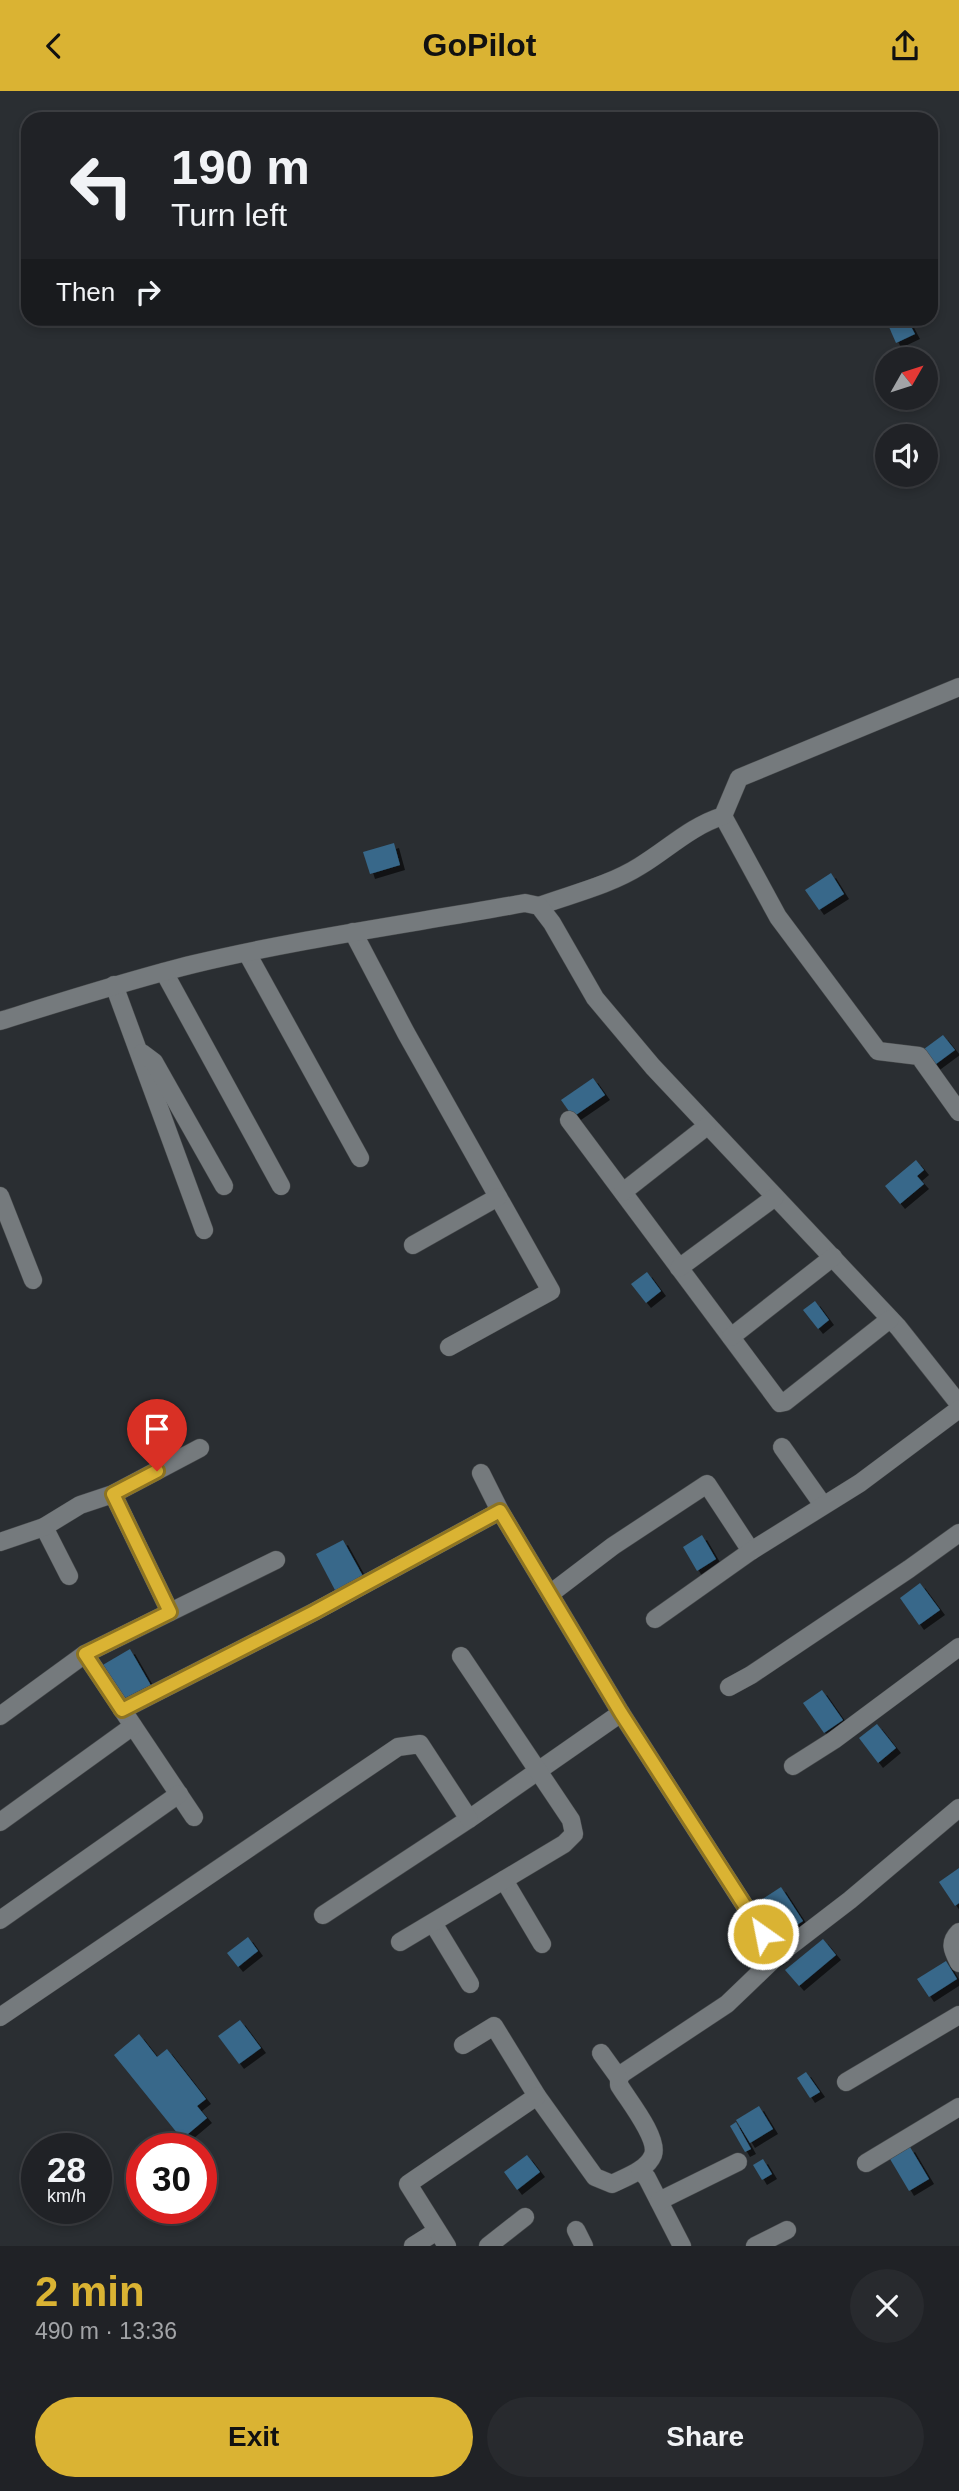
<!DOCTYPE html>
<html lang="en">
<head>
<meta charset="utf-8">
<style>
	:root { --surface:#202226; --page:#282a2e; --text:#f1f3f6; --muted:#a2a4a7; --line:#3d3f43; --accent:#dab333 }
	body { margin:0; font-family:Helvetica,sans-serif; background:var(--page); color:var(--text); height:100vh; display:flex; flex-direction:column; font-size:26px; white-space:nowrap }
	* { box-sizing:border-box; margin:0 }
	p { font-size:23px; color:var(--muted) }
	.icon { flex:none; width:38px; height:38px; fill:none; stroke:currentColor; stroke-width:2; stroke-linecap:round; stroke-linejoin:round }
	.map { position:relative; height:2155px; overflow:hidden }
	.panel { display:flex; flex-direction:column; background:var(--surface); flex:1 }
	.panel>* { flex:none }
	.top-card { position:absolute; left:21px; top:21px; width:917px; height:214px; border-radius:21px; box-shadow:0 4px 10px #0003,0 0 0 2px var(--line); background:#202226; color:var(--text); overflow:hidden }
	.needle { width:46px; rotate:51deg }
	.fabs { position:absolute; left:875px; top:256px; display:grid; gap:14px }
	.fabs a { display:grid; place-items:center; width:63px; height:63px; border-radius:50%; background:var(--surface); box-shadow:0 4px 10px #0003,0 0 0 2px var(--line); font-size:35px }
	.speed { position:absolute; left:21px; top:2042px; display:flex; gap:14px; font-size:35px; font-weight:700; text-align:center }
	.speed>* { display:grid; place-content:center; width:91px; height:91px; border-radius:50%; background:var(--surface); box-shadow:0 4px 10px #0003,0 0 0 2px var(--line); line-height:1 }
	.speed small { font-size:18px; font-weight:400 }
	.speed .limit { border:10px solid #d22; background:#fff; color:#111 }
	.pin { position:absolute; display:grid; place-items:center; width:60px; height:60px; color:#fff; margin:-72px -30px; border-radius:50% 50% 50% 0; rotate:-45deg; box-shadow:0 0 7px #0007 }
	.pin .icon { rotate:45deg }
	.me { position:absolute; width:77px; margin:-38px; rotate:327deg; stroke-linejoin:round; filter:drop-shadow(0 0 5px #0008) }
	.turn { display:flex; align-items:center; gap:24px; height:147px; padding:0 35px; font-size:32px }
	.turn .icon { width:91px; height:91px; stroke-width:2.5 }
	.turn b { display:block; font-size:49px; line-height:60px }
	.then { display:flex; align-items:center; height:66px; padding:0 35px; background:#0003; gap:14px; font-size:26px }
	.round { display:grid; place-items:center; flex:none; width:74px; height:74px; border-radius:37px; background:var(--page) }
	.overview { display:flex; align-items:center; justify-content:space-between; height:119px; padding:0 35px }
	h1 { font-size:42px; font-weight:700; line-height:52px; color:var(--accent) }
	.cta { display:flex; gap:14px; margin-top:auto; padding:14px 35px }
	.cta a { flex:1; height:80px; border-radius:42px; background:var(--accent); color:#111; font-size:28px; font-weight:700; line-height:80px; text-align:center }
	.cta a+a { background:var(--page); color:var(--text) }
	header { display:flex; justify-content:space-between; align-items:center; height:91px; padding:0 35px; background:var(--accent); color:#111; font-size:32px; font-weight:700 }
	.map>svg:first-child { display:block }
	.building { fill:#37688a; filter:url(#shadow) }
	.lines { fill:none; stroke-linecap:round; stroke-linejoin:round }
	.minor-casing { stroke:#474a4c; stroke-width:19 }
	.minor { stroke:#757a7d; stroke-width:18 }
	.route-casing { stroke:#8e7421; stroke-width:18 }
	.route { stroke:#dab333; stroke-width:12 }
</style>
</head>
<body>
<header><svg class="icon" aria-label="back" viewBox="0 0 24 24"><path d="M15 5l-7 7 7 7"/></svg>GoPilot<svg class="icon" aria-label="share" viewBox="0 0 24 24"><path d="M12 15V3M7 8l5-5 5 5M5 13v7h14v-7"/></svg></header>
<div class="map">
<svg width="959" height="2155" viewBox="0 0 959 2155">
	<defs>
		<filter id="shadow"><feDropShadow dx="5" dy="5" stdDeviation="0" flood-color="#0009"/></filter>
	</defs>
	<rect width="100%" height="100%" fill="#2a2e32"/>
	<g class="building">
		<path d="M 889,228 L 907,228 L 915,243 L 896,252 L 886,229 Z"/>
		<path d="M 394,752 L 400,774 L 370,783 L 363,761 Z"/>
		<path d="M 831,782 L 844,803 L 819,819 L 805,799 Z"/>
		<path d="M 943,944 L 955,959 L 932,976 L 920,961 Z"/>
		<path d="M 593,987 L 605,1004 L 573,1026 L 561,1009 Z"/>
		<path d="M 916,1069 L 924,1079 L 917,1085 L 924,1093 L 900,1113 L 885,1095 Z"/>
		<path d="M 647,1181 L 661,1200 L 646,1212 L 631,1193 Z"/>
		<path d="M 815,1210 L 829,1229 L 818,1238 L 803,1219 Z"/>
		<path d="M 702,1444 L 716,1468 L 697,1480 L 683,1456 Z"/>
		<path d="M 343,1449 L 364,1487 L 336,1501 L 316,1463 Z"/>
		<path d="M 920,1492 L 940,1519 L 919,1534 L 900,1507 Z"/>
		<path d="M 130,1558 L 153,1598 L 125,1615 L 101,1575 Z"/>
		<path d="M 822,1599 L 843,1629 L 824,1642 L 803,1612 Z"/>
		<path d="M 877,1633 L 896,1657 L 878,1672 L 859,1647 Z"/>
		<path d="M 959,1777 L 959,1812 L 955,1815 L 939,1791 Z"/>
		<path d="M 781,1796 L 803,1830 L 777,1847 L 755,1813 Z"/>
		<path d="M 248,1846 L 258,1860 L 238,1876 L 227,1862 Z"/>
		<path d="M 823,1848 L 836,1864 L 799,1895 L 785,1879 Z"/>
		<path d="M 946,1870 L 957,1888 L 929,1906 L 917,1888 Z"/>
		<path d="M 240,1929 L 261,1957 L 239,1973 L 218,1945 Z"/>
		<path d="M 139,1943 L 157,1966 L 167,1958 L 206,2008 L 197,2015 L 207,2027 L 182,2048 L 114,1964 Z"/>
		<path d="M 806,1981 L 820,2001 L 810,2007 L 797,1987 Z"/>
		<path d="M 759,2015 L 773,2038 L 750,2052 L 736,2029 Z"/>
		<path d="M 736,2031 L 751,2058 L 745,2061 L 730,2035 Z"/>
		<path d="M 910,2056 L 929,2088 L 909,2100 L 890,2068 Z"/>
		<path d="M 527,2064 L 540,2081 L 517,2099 L 504,2081 Z"/>
		<path d="M 763,2068 L 772,2083 L 762,2089 L 753,2074 Z"/>
	</g>
	<g class="lines">
		<defs>
			<g id="minor">
				<path d="M 723,725 L 778,826 L 878,960 L 919,965 L 959,1021"/>
				<path d="M 539,815 C 572,803 610,794 640,775 C 668,758 691,735 723,725 L 739,687 L 959,596"/>
				<path d="M 353,841 L 406,942 L 551,1200 L 449,1256"/>
				<path d="M 247,862 L 360,1067"/>
				<path d="M 164,881 L 281,1095"/>
				<path d="M 114,894 L 204,1139"/>
				<path d="M 0,930 C 64,910 129,889 194,873 C 303,847 415,832 525,812 L 539,815 L 552,832 L 595,907 L 653,976 L 898,1236 L 959,1313"/>
				<path d="M 142,962 L 154,971 L 224,1095"/>
				<path d="M 569,1029 L 780,1312 L 785,1311 L 890,1228"/>
				<path d="M 623,1101 L 707,1035"/>
				<path d="M 0,1105 L 33,1189"/>
				<path d="M 413,1154 L 498,1106"/>
				<path d="M 679,1177 L 775,1106"/>
				<path d="M 731,1246 L 833,1166"/>
				<path d="M 782,1356 L 823,1414"/>
				<path d="M 481,1382 L 500,1420 L 621,1622 L 777,1865"/>
				<path d="M 113,1403 L 170,1521"/>
				<path d="M 44,1436 L 69,1485"/>
				<path d="M 0,1451 L 44,1436 L 80,1414 L 113,1403 L 200,1357"/>
				<path d="M 550,1503 L 613,1455 L 707,1393 L 751,1460"/>
				<path d="M 655,1528 L 751,1460 L 860,1392 L 959,1318"/>
				<path d="M 85,1563 L 194,1726"/>
				<path d="M 729,1596 L 751,1584 L 909,1478 L 959,1442"/>
				<path d="M 122,1619 L 314,1521 L 500,1420"/>
				<path d="M 0,1625 L 85,1563 L 276,1469"/>
				<path d="M 793,1675 L 834,1649 L 959,1556"/>
				<path d="M 0,1731 L 133,1635"/>
				<path d="M 504,1789 L 542,1853"/>
				<path d="M 323,1824 L 469,1728 L 621,1622"/>
				<path d="M 0,1829 L 179,1703"/>
				<path d="M 433,1832 L 470,1893"/>
				<path d="M 959,1841 C 948,1852 953,1860 959,1872"/>
				<path d="M 400,1851 L 564,1753 L 574,1743 L 571,1729 L 461,1565"/>
				<path d="M 0,1926 L 398,1656 L 420,1653 L 469,1728"/>
				<path d="M 463,1954 L 494,1935 L 537,2005 L 595,2086 L 612,2093 C 626,2086 647,2079 653,2064 C 659,2047 628,2009 619,1994 L 619,1987 L 623,1982 L 727,1913 L 777,1865 L 850,1809 L 959,1717"/>
				<path d="M 601,1962 L 619,1987"/>
				<path d="M 846,1991 L 959,1924"/>
				<path d="M 866,2072 L 959,2016"/>
				<path d="M 640,2079 L 647,2087 L 682,2155"/>
				<path d="M 659,2110 L 738,2071"/>
				<path d="M 576,2139 L 584,2155"/>
				<path d="M 413,2155 L 437,2140"/>
				<path d="M 447,2155 L 408,2093 L 537,2005"/>
				<path d="M 488,2155 L 525,2126"/>
				<path d="M 755,2155 L 787,2139"/>
			</g>
		</defs>
		<use href="#minor" class="minor-casing"/>
		<use href="#minor" class="minor"/>
	</g>
	<g class="lines">
		<defs>
			<path id="route" d="M 157,1380 L 113,1403 L 170,1521 L 85,1563 L 122,1619 L 314,1521 L 500,1420 L 621,1622 L 763,1843"/>
		</defs>
		<use href="#route" class="route-casing"/>
		<use href="#route" class="route"/>
	</g>
</svg>
<div class="fabs">
<a><svg class="needle" viewBox="-14 -14 28 28"><path d="M0-13l5 13h-10z" fill="#e53935"/><path d="M0 13l5-13h-10z" fill="#a2a4a7"/></svg></a>
<a><svg class="icon" aria-label="sound" viewBox="0 0 24 24"><path d="M4 9h4l5-4v14l-5-4H4zM17 9q2 3 0 6"/></svg></a>
</div>
<div class="speed"><div>28<small>km/h</small></div><div class="limit">30</div></div>
<div class="pin" style="left:157px;top:1380px;background:#d93025"><svg class="icon" aria-label="arrive" viewBox="0 0 24 24"><path d="M6 21V4h12l-3 4 3 4H6"/></svg></div>
<svg class="me" style="left:763px;top:1843px" viewBox="-20 -20 40 40"><circle r="17" fill="#dab333" stroke="#fff" stroke-width="3"/><path d="M0-11L8 9 0 5-8 9z" fill="#fff"/></svg>
<div class="top-card">
<div class="turn"><svg class="icon" aria-label="left" viewBox="0 0 24 24"><path d="M17 20v-9H6M10 6l-5 5 5 5"/></svg><div><b>190 m</b>Turn left</div></div>
<div class="then">Then<svg class="icon" aria-label="right" viewBox="0 0 24 24"><path d="M7 20v-9h11M14 6l5 5-5 5"/></svg></div>
</div>
</div>
<section class="panel">
<div class="overview"><div><h1>2 min</h1><p>490 m · 13:36</p></div><a class="round"><svg class="icon" aria-label="close" viewBox="0 0 24 24"><path d="M6 6l12 12M18 6L6 18"/></svg></a></div>
<div class="cta"><a>Exit</a><a>Share</a></div>
</section>
</body>
</html>
